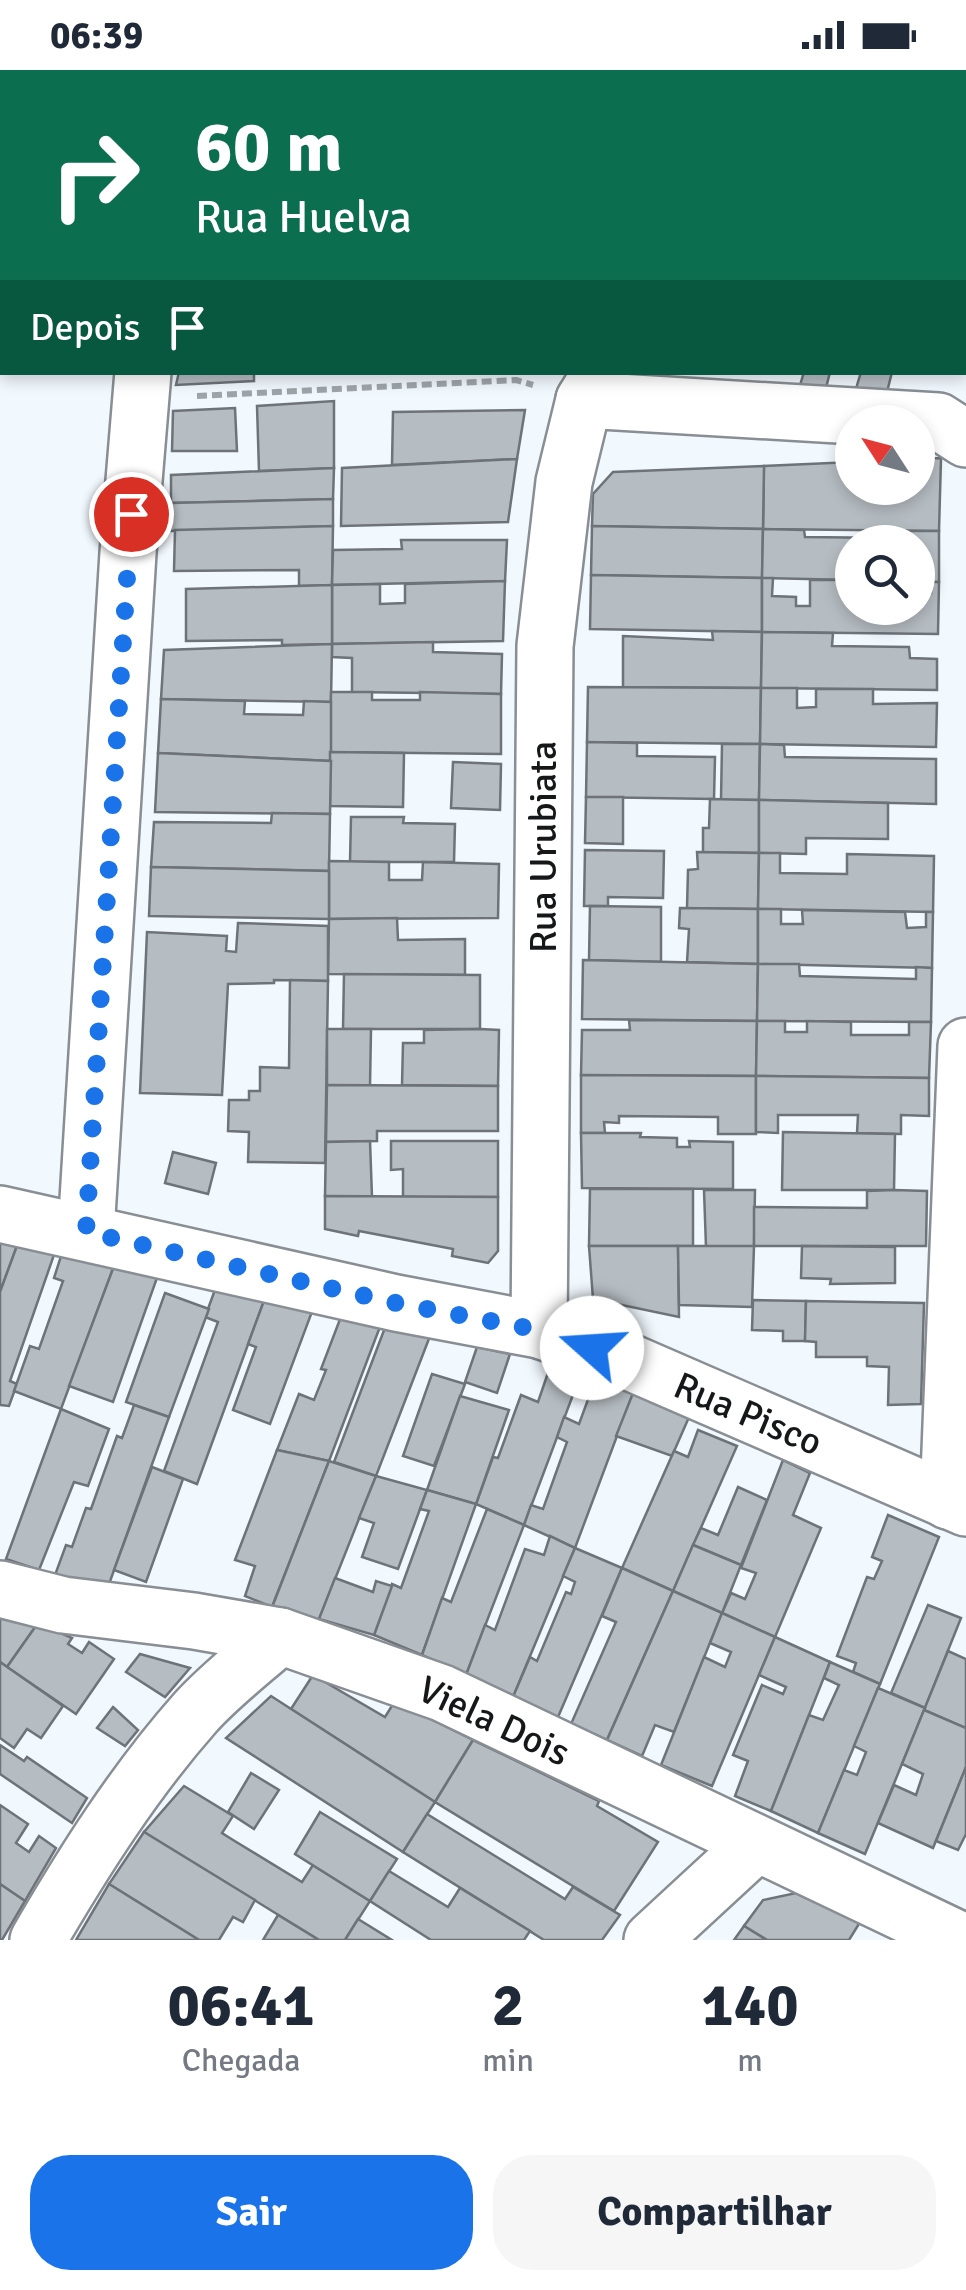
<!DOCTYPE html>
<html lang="pt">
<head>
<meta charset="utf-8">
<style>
	:root { --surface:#fff; --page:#f6f6f7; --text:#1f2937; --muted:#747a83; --accent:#1a73e8 }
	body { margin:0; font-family:Signika,sans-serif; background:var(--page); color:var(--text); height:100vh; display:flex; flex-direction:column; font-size:38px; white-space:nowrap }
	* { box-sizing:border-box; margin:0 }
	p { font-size:32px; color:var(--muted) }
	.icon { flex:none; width:55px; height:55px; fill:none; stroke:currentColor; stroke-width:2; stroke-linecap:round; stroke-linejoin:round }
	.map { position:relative; height:1870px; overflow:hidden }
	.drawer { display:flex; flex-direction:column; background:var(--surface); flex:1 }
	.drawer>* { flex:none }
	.banner { position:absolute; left:0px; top:0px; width:968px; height:305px; box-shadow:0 5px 15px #0003; background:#0b6e4f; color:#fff; overflow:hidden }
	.needle { width:65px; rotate:306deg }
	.buttons { position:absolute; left:835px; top:335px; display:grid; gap:20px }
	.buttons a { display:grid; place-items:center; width:100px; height:100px; border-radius:50%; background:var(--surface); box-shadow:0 5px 15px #0003; font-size:50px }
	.pin { position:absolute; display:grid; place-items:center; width:85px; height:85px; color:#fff; margin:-42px; border:5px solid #fff; border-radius:50%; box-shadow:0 2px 10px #0007 }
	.me { position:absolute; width:110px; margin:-55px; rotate:289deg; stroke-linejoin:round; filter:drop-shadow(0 0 8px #0008) }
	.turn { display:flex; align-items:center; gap:35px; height:210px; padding:0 30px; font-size:45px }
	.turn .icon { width:130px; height:130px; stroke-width:2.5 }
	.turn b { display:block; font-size:70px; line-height:85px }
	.then { display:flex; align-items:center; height:95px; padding:0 30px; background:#0003; gap:20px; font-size:38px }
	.eta { display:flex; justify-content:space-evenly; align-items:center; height:170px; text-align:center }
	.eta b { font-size:60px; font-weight:700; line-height:70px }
	.primary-button { display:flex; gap:20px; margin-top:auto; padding:20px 30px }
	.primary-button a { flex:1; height:115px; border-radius:40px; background:var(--accent); color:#fff; font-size:40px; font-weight:700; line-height:115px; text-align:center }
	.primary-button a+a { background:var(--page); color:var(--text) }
	.status { display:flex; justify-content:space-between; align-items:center; height:70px; padding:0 50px; background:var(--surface); direction:ltr }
	.status svg { height:28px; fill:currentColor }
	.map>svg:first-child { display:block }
	.building { fill:#b6bdc2; stroke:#6d7379; stroke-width:2.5 }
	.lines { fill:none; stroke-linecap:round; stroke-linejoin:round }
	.minor-casing { stroke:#888e93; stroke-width:60 }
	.path { stroke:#9fa4a9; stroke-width:6; stroke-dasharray:10 5; stroke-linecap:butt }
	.minor { stroke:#fff; stroke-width:55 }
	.route { stroke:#1a73e8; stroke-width:18; stroke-dasharray:0 32.4 }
	.labels { text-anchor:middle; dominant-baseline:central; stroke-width:8; stroke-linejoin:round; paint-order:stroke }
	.street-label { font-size:38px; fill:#151719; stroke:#fff }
</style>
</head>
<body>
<div class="status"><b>06:39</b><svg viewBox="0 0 49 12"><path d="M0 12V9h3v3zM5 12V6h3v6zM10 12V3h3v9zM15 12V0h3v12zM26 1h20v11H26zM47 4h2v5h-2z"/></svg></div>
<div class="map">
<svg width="966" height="1870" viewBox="0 0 966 1870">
	<rect width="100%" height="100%" fill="#f1f8fe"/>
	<g class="building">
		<path d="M 316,0 L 392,0 L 405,2 L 315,2 Z"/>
		<path d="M 673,0 L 767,0 L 765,2 Z"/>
		<path d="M 919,0 L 966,0 L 966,71 L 965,2 L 917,2 Z"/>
		<path d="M 179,302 L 254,302 L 254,311 L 176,315 Z"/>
		<path d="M 804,302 L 830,302 L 825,322 L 798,322 Z"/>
		<path d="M 861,302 L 892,302 L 887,322 L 855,322 Z"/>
		<path d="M 334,331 L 334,398 L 259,401 L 257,336 Z"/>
		<path d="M 235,338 L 237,381 L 172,381 L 173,341 Z"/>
		<path d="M 525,340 L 517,389 L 392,395 L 393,342 Z"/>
		<path d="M 941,388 L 939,461 L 763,459 L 764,396 L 852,392 L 852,418 L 918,418 L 918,389 Z"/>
		<path d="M 517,389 L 508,452 L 341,456 L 342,398 Z"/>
		<path d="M 764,396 L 763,459 L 592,456 L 593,424 L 613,402 Z"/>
		<path d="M 334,398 L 333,429 L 171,433 L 171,405 Z"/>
		<path d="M 333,429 L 333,456 L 170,461 L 171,433 Z"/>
		<path d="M 333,456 L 332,515 L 299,516 L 299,500 L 174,501 L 175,460 Z"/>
		<path d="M 592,456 L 763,459 L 762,508 L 591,505 Z"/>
		<path d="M 763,459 L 804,460 L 805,467 L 892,468 L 891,461 L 939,461 L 939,512 L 918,512 L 918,472 L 852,472 L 852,510 L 762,508 Z"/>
		<path d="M 401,470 L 507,470 L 505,511 L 332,515 L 333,480 L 402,479 Z"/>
		<path d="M 591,505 L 762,508 L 762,562 L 590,559 Z"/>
		<path d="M 762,508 L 773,508 L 772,526 L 796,527 L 796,536 L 810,536 L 810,510 L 852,510 L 852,538 L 918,538 L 918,523 L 931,523 L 931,512 L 939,512 L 938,564 L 762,562 Z"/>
		<path d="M 505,511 L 503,571 L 332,574 L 332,515 L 380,514 L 380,534 L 405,533 L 405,514 Z"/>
		<path d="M 332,515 L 332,574 L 282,575 L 282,570 L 186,571 L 186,519 Z"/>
		<path d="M 712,561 L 762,562 L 761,618 L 623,617 L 623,566 L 713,570 Z"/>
		<path d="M 762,562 L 833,563 L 832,576 L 909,577 L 910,588 L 937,589 L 937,620 L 761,618 Z"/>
		<path d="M 433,572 L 433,582 L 502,584 L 501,624 L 352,622 L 352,588 L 332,587 L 332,574 Z"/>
		<path d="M 332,574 L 331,632 L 161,629 L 164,580 Z"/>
		<path d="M 588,617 L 761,618 L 760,674 L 587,672 Z"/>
		<path d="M 761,618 L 797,618 L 797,638 L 816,637 L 816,619 L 873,619 L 873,634 L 937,633 L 936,677 L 760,674 Z"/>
		<path d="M 331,622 L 372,622 L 372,630 L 420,630 L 420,622 L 501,624 L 501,684 L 330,682 Z"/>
		<path d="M 161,629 L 245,631 L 244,644 L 303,645 L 304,631 L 331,632 L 331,691 L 158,683 Z"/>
		<path d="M 587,672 L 637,673 L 637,686 L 715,687 L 714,729 L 586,727 Z"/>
		<path d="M 722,674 L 760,674 L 759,730 L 721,730 Z"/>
		<path d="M 760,674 L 784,675 L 785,687 L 936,689 L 936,734 L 759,730 Z"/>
		<path d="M 330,682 L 404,683 L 403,737 L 330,736 Z"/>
		<path d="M 158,683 L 331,691 L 330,744 L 155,742 Z"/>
		<path d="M 453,692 L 501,694 L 500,740 L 451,738 Z"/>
		<path d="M 586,727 L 623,727 L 623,774 L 585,773 Z"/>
		<path d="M 710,729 L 759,730 L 759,783 L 703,782 L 703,758 L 709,758 Z"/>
		<path d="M 759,730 L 888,733 L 888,769 L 806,768 L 806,784 L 759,783 Z"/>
		<path d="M 272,743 L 330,744 L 329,801 L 151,797 L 154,752 L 271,753 Z"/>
		<path d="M 351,747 L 404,747 L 403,753 L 455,754 L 454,792 L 350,792 Z"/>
		<path d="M 585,780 L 664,781 L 663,828 L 608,827 L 608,836 L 584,836 Z"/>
		<path d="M 697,782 L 759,783 L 758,839 L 687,838 L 688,800 L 698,799 Z"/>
		<path d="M 759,783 L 780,783 L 780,803 L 847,804 L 847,784 L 934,786 L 933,842 L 758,839 Z"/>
		<path d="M 329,791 L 389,792 L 389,810 L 422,810 L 423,792 L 499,794 L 498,848 L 329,849 Z"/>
		<path d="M 151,797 L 329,801 L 329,849 L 149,846 Z"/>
		<path d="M 590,836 L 661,837 L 661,892 L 589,890 Z"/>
		<path d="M 680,838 L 758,839 L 758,894 L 687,892 L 689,859 L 679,858 Z"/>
		<path d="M 758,839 L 781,839 L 781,854 L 803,854 L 802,840 L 905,842 L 907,858 L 926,857 L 926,842 L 933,842 L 932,898 L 758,894 Z"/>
		<path d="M 397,848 L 398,870 L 465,869 L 465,905 L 328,904 L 329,849 Z"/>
		<path d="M 238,853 L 328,856 L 328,911 L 274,910 L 274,913 L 228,914 L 222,1025 L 140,1023 L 147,862 L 227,866 L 226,881 L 236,882 Z"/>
		<path d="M 583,890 L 758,894 L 757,951 L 582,949 Z"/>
		<path d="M 758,894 L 799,894 L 800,906 L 916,909 L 916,897 L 932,898 L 931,952 L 757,951 Z"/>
		<path d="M 344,904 L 480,905 L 480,959 L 343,959 Z"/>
		<path d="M 290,910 L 328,911 L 325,1093 L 248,1092 L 249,1062 L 228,1061 L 229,1030 L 249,1030 L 249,1021 L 260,1021 L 260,997 L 289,998 Z"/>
		<path d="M 629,950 L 757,951 L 756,1006 L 581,1005 L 582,960 L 630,960 Z"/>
		<path d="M 757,951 L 785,951 L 785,962 L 807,962 L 807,951 L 851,952 L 851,965 L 909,965 L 909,952 L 931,952 L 929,1008 L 756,1006 Z"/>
		<path d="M 327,959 L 371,959 L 370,1016 L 327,1015 Z"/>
		<path d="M 480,959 L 499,960 L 498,1016 L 402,1015 L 403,973 L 424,973 L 424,960 Z"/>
		<path d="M 581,1005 L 756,1006 L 756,1064 L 718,1064 L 718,1047 L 619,1046 L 619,1053 L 604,1052 L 605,1063 L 581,1063 Z"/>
		<path d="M 756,1006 L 929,1008 L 929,1046 L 901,1045 L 901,1064 L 857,1063 L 858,1045 L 778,1045 L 778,1063 L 756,1062 Z"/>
		<path d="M 327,1015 L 498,1016 L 498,1061 L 377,1061 L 377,1071 L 326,1072 Z"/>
		<path d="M 783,1062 L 895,1064 L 894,1120 L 782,1120 Z"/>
		<path d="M 581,1063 L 641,1063 L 640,1067 L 677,1068 L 677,1077 L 690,1077 L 689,1071 L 733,1072 L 733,1119 L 582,1118 Z"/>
		<path d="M 370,1071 L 372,1127 L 325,1126 L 326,1072 Z"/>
		<path d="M 391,1071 L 498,1071 L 498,1127 L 403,1127 L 403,1099 L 391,1100 Z"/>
		<path d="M 173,1082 L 216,1093 L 208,1124 L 165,1113 Z"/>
		<path d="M 590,1119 L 693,1119 L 693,1176 L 589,1176 Z"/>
		<path d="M 704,1120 L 755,1120 L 754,1176 L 706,1177 Z"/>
		<path d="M 894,1120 L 927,1121 L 926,1176 L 754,1176 L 754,1137 L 867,1138 L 867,1121 Z"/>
		<path d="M 325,1126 L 498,1127 L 498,1181 L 488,1193 L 452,1186 L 453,1179 L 359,1161 L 358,1166 L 325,1159 Z"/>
		<path d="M 0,1169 L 18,1173 L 0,1222 Z"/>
		<path d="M 18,1173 L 55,1182 L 10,1311 L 17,1314 L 9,1336 L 0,1335 L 0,1222 Z"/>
		<path d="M 589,1176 L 678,1176 L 679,1247 L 593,1229 Z"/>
		<path d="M 678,1176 L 754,1176 L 752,1237 L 679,1235 Z"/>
		<path d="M 802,1176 L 895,1177 L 895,1213 L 830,1214 L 831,1209 L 801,1208 Z"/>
		<path d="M 62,1183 L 114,1196 L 61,1339 L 14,1321 L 30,1276 L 39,1279 L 63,1211 L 54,1208 Z"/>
		<path d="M 114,1196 L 158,1205 L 113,1332 L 69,1316 Z"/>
		<path d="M 216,1217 L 265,1228 L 197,1414 L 164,1401 L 218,1252 L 205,1247 Z"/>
		<path d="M 165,1223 L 209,1239 L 169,1347 L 126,1332 Z"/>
		<path d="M 265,1228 L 313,1239 L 270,1354 L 233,1340 L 256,1277 L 248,1274 Z"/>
		<path d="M 753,1230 L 806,1231 L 805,1271 L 783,1271 L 783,1261 L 752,1260 Z"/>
		<path d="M 806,1231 L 924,1233 L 921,1334 L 888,1335 L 889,1297 L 867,1296 L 867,1287 L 816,1287 L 816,1272 L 805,1271 Z"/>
		<path d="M 342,1244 L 381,1254 L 329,1391 L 277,1380 L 299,1324 L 314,1330 L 326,1300 L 321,1299 Z"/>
		<path d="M 386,1255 L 430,1266 L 376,1406 L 334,1392 Z"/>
		<path d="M 477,1277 L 510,1284 L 497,1323 L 465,1312 Z"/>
		<path d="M 551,1294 L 582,1301 L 524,1455 L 476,1434 L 493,1387 L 498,1388 L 521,1325 L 538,1332 Z"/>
		<path d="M 432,1304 L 465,1314 L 434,1396 L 403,1386 Z"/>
		<path d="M 597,1305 L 635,1318 L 575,1478 L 524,1455 L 531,1435 L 543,1439 L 567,1372 L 557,1367 L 564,1347 L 579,1354 Z"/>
		<path d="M 635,1318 L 693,1338 L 672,1386 L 616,1366 Z"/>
		<path d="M 460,1326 L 509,1340 L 476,1434 L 427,1420 Z"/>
		<path d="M 134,1335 L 169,1347 L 108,1517 L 55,1505 L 66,1475 L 72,1477 L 86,1438 L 91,1439 L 117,1366 L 122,1368 Z"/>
		<path d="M 61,1339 L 109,1359 L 88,1416 L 74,1412 L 39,1500 L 6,1489 Z"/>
		<path d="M 698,1360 L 737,1376 L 673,1521 L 622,1498 L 674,1381 L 688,1387 Z"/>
		<path d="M 277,1380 L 329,1391 L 272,1537 L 245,1526 L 255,1496 L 235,1490 Z"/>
		<path d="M 783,1390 L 810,1403 L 793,1445 L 821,1458 L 775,1567 L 722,1543 L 731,1523 L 745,1529 L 756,1503 L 741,1498 Z"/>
		<path d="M 329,1391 L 376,1406 L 318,1552 L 271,1540 Z"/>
		<path d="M 152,1397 L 183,1409 L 146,1512 L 114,1500 Z"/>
		<path d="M 376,1406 L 427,1420 L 398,1499 L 362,1487 L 374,1453 L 359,1448 Z"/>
		<path d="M 738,1417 L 767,1430 L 741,1495 L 693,1475 L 701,1458 L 718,1465 Z"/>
		<path d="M 427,1420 L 476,1434 L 422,1585 L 374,1565 L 392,1514 L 401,1518 L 429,1441 L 420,1439 Z"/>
		<path d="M 487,1439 L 524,1455 L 466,1605 L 422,1585 L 442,1528 L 451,1532 Z"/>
		<path d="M 888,1445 L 939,1467 L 880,1614 L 853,1602 L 856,1593 L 837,1586 L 867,1507 L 874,1509 L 882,1491 L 872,1487 Z"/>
		<path d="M 550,1466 L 575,1478 L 513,1627 L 466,1605 L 485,1555 L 495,1560 L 525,1479 L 544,1485 Z"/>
		<path d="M 693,1475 L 741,1495 L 722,1543 L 673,1521 Z"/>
		<path d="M 575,1478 L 622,1498 L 558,1647 L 513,1627 L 530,1587 L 537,1591 L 566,1522 L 571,1524 L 575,1512 L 563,1506 Z"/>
		<path d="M 622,1498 L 673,1521 L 607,1670 L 571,1654 L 616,1552 L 602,1546 Z"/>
		<path d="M 335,1508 L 373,1522 L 376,1511 L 392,1516 L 374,1565 L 319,1549 Z"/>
		<path d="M 673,1521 L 722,1543 L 674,1662 L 655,1655 L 642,1686 L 607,1670 Z"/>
		<path d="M 928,1535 L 961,1548 L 925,1638 L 891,1623 Z"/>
		<path d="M 0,1543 L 38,1553 L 7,1597 L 0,1592 Z"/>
		<path d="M 722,1543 L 775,1567 L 712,1716 L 661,1695 L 704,1587 L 725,1597 L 731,1582 L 710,1573 Z"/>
		<path d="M 38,1553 L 72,1568 L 68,1574 L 82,1583 L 89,1572 L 114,1589 L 76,1644 L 7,1597 Z"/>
		<path d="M 775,1567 L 830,1592 L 771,1741 L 735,1726 L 748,1691 L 733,1685 L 762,1615 L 783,1624 L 786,1617 L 759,1605 Z"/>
		<path d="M 948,1581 L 966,1589 L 966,1658 L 924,1640 Z"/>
		<path d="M 140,1584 L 190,1598 L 165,1627 L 126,1602 Z"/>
		<path d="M 0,1592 L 63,1636 L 41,1668 L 27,1659 L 14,1678 L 0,1668 Z"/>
		<path d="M 830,1592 L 880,1614 L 818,1763 L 771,1741 L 809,1645 L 823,1650 L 839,1615 L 824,1608 Z"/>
		<path d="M 313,1605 L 385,1647 L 395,1631 L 473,1670 L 435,1732 L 291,1639 Z"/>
		<path d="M 878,1618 L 925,1638 L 865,1784 L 818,1763 L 844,1700 L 857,1705 L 866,1682 L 854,1676 Z"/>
		<path d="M 271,1626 L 435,1732 L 403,1782 L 226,1668 Z"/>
		<path d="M 113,1637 L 138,1660 L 125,1676 L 97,1658 Z"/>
		<path d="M 924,1640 L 966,1658 L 966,1697 L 933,1778 L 878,1753 L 894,1715 L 916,1725 L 923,1704 L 902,1694 Z"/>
		<path d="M 473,1670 L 599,1731 L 597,1736 L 658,1772 L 614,1841 L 435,1732 Z"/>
		<path d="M 0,1675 L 24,1691 L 27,1687 L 87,1728 L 72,1753 L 0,1704 Z"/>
		<path d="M 966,1697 L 966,1764 L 958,1780 L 936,1771 Z"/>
		<path d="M 251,1703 L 279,1720 L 254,1759 L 228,1742 Z"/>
		<path d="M 184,1716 L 233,1746 L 222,1763 L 233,1770 L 302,1812 L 313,1795 L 370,1831 L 345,1870 L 319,1870 L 144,1762 Z"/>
		<path d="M 0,1735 L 28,1754 L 16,1773 L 29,1782 L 39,1766 L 56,1778 L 25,1831 L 0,1814 Z"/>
		<path d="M 320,1742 L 397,1789 L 370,1831 L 295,1784 Z"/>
		<path d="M 427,1744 L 565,1829 L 573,1817 L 620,1845 L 602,1870 L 544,1870 L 403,1782 Z"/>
		<path d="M 144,1762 L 255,1830 L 243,1852 L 233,1847 L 219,1870 L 199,1870 L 109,1814 Z"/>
		<path d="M 389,1801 L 448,1837 L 460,1818 L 530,1861 L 524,1870 L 431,1870 L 370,1831 Z"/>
		<path d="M 0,1814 L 25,1831 L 2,1870 L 0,1870 Z"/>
		<path d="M 109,1814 L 199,1870 L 76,1870 Z"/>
		<path d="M 796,1823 L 817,1833 L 820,1827 L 862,1849 L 849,1870 L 767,1870 L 744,1856 L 763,1830 Z"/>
		<path d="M 278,1845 L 319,1870 L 263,1870 Z"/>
		<path d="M 358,1849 L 392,1870 L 345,1870 Z"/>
		<path d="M 744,1856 L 767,1870 L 734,1870 Z"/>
	</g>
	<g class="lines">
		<defs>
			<g id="minor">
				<path d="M 283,2 L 284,0"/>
				<path d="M 826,2 L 828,0"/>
				<path d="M 584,330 L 938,351 L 966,369"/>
				<path d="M 0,1144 L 396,1233 L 539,1260 L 618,1287 L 966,1438"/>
				<path d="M 86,1162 L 128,483 L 143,302"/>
				<path d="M 539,1260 L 545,576 L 564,412 L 584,330 L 601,302"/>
				<path d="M 948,1431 L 966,976"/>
				<path d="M 0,1519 L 63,1535 L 194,1551 L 280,1566 L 442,1623 L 960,1870"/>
				<path d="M 38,1870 C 84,1791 134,1712 195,1643 C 220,1615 252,1591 280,1566"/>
				<path d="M 652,1870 L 756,1774"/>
			</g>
		</defs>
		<use href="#minor" class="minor-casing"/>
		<path class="path" d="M 197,326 L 516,310 L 533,315"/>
		<use href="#minor" class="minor"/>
	</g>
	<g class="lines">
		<path class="route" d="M 131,444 L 86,1162 L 396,1233 L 539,1260 L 592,1278"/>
	</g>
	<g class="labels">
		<g class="street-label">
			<text transform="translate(543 777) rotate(-90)">Rua Urubiata</text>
			<text transform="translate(748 1344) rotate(23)">Rua Pisco</text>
			<text transform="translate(494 1651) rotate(25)">Viela Dois</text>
		</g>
	</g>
</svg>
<div class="buttons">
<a><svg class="needle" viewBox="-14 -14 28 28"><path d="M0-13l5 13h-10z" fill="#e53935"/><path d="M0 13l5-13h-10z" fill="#747a83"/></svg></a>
<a><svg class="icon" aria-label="search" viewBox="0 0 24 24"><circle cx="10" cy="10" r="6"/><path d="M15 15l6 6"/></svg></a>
</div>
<div class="pin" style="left:131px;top:444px;background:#d93025"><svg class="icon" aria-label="arrive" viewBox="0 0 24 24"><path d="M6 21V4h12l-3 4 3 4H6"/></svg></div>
<svg class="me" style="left:592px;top:1278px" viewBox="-20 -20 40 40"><circle r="19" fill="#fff"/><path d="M0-13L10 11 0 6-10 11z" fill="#1a73e8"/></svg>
<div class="banner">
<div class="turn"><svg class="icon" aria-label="right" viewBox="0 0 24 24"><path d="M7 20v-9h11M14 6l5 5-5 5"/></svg><div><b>60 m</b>Rua Huelva</div></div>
<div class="then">Depois<svg class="icon" aria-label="arrive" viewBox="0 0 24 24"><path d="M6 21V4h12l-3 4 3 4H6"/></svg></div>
</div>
</div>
<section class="drawer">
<div class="eta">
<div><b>06:41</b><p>Chegada</p></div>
<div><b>2</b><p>min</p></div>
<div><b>140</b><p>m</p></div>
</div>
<div class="primary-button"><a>Sair</a><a>Compartilhar</a></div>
</section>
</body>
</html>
